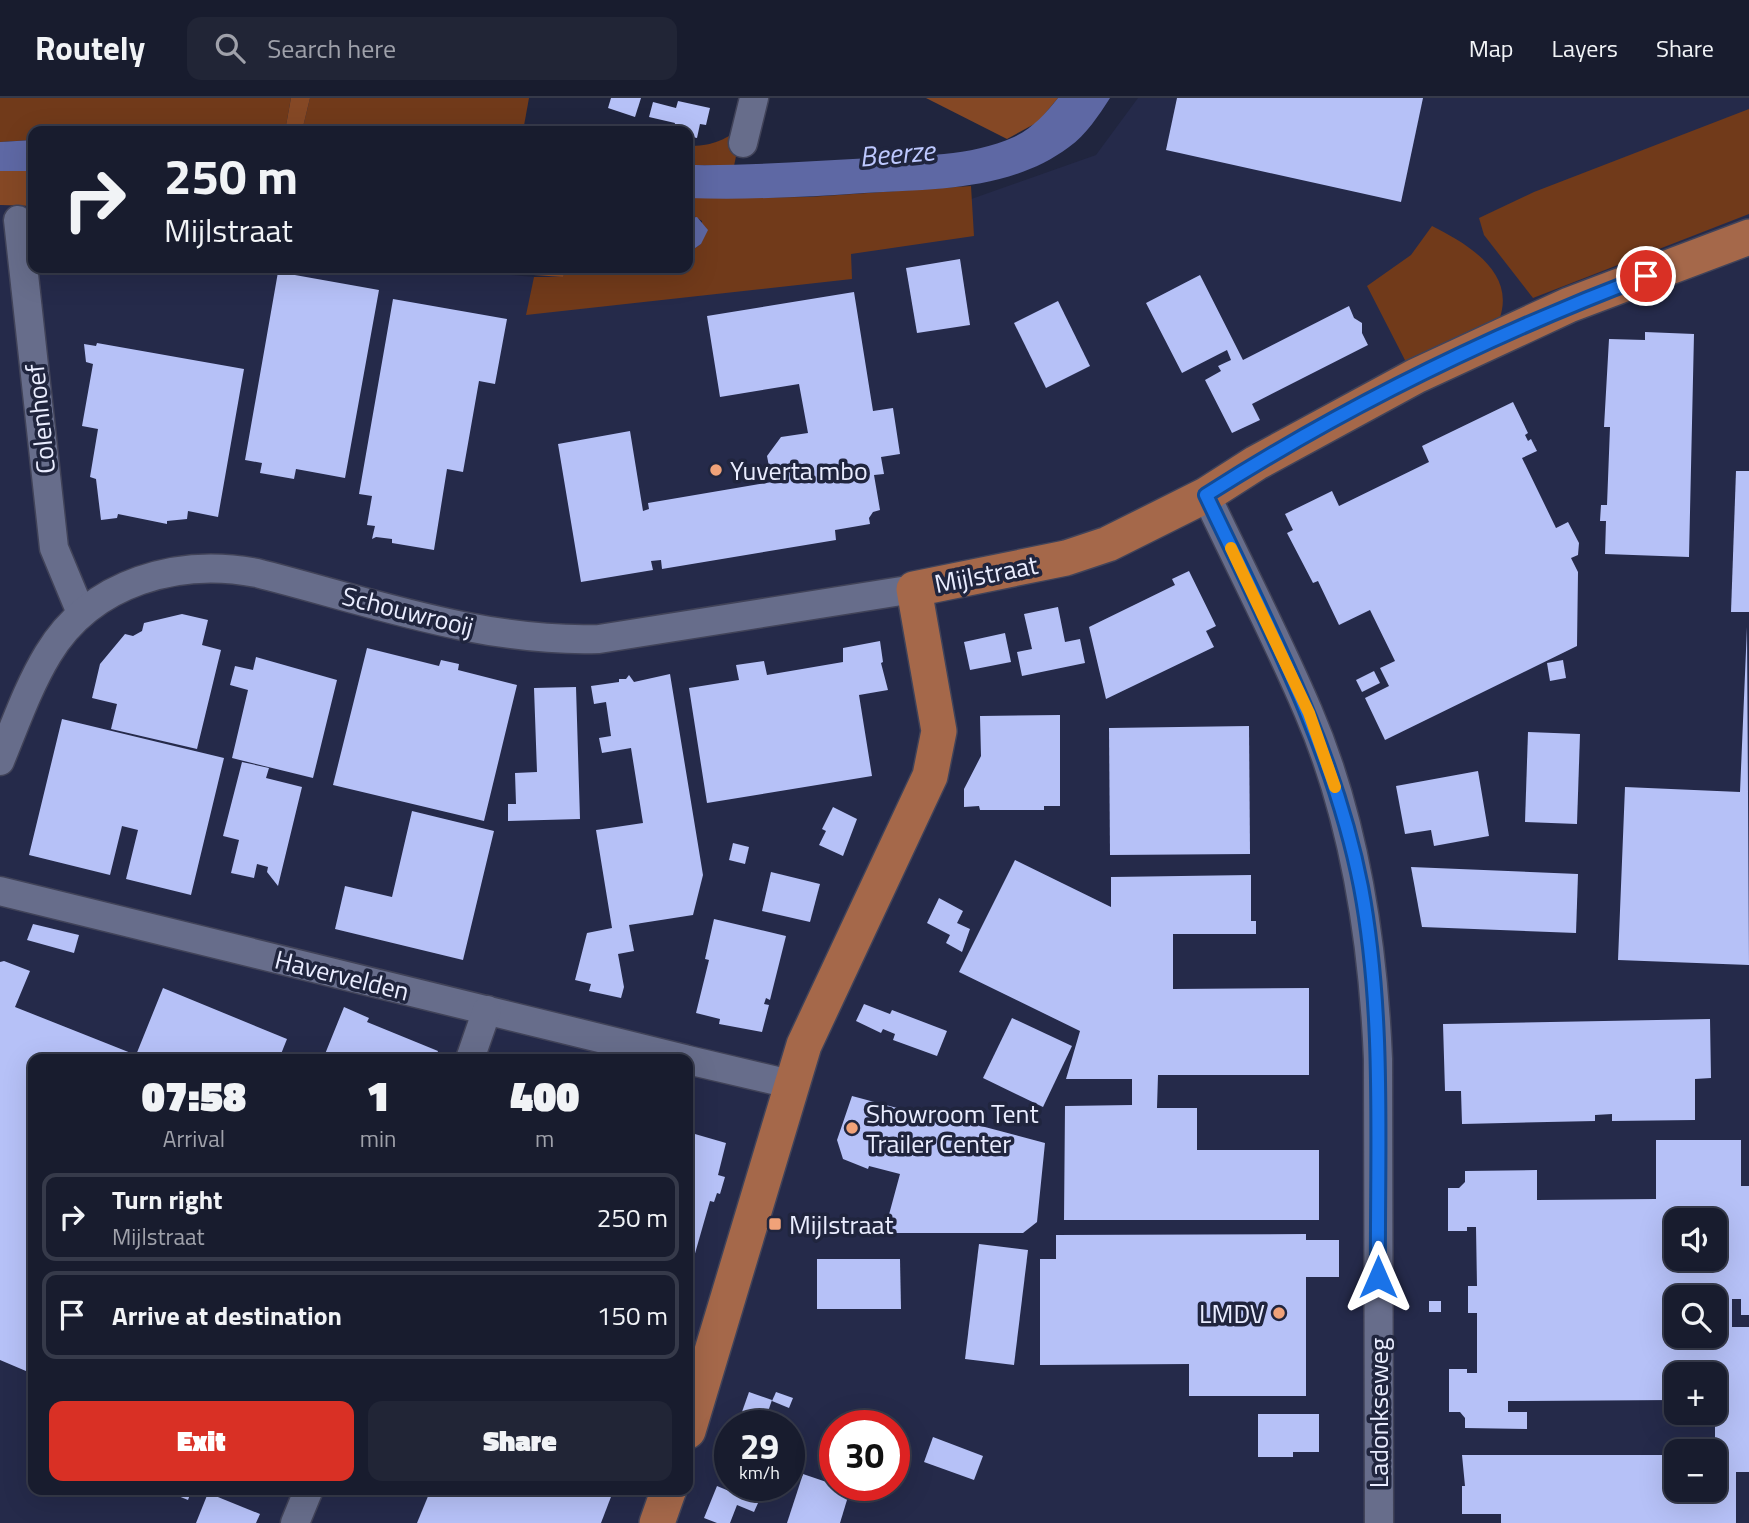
<!DOCTYPE html>
<html lang="en">
<head>
<meta charset="utf-8">
<style>
	:root { --surface:#181c2e; --page:#212536; --text:#f1f3f6; --muted:#9fa1aa; --line:#363a4a; --accent:#d93025 }
	body { margin:0; font-family:"Titillium Web",sans-serif; background:var(--page); color:var(--text); height:100vh; display:flex; flex-direction:column; font-size:26px; white-space:nowrap }
	* { box-sizing:border-box; margin:0 }
	p { font-size:23px; color:var(--muted) }
	.icon { flex:none; width:38px; height:38px; fill:none; stroke:currentColor; stroke-width:2; stroke-linecap:round; stroke-linejoin:round }
	.map { position:relative; flex:1; overflow:hidden }
	.drawer { position:absolute; left:28px; top:956px; width:665px; height:441px; display:flex; flex-direction:column; background:var(--surface); border-radius:14px; box-shadow:0 7px 28px #0002,0 0 0 2px var(--line) }
	.drawer>* { flex:none }
	.hud { position:absolute; left:28px; top:28px; width:665px; height:147px; border-radius:14px; box-shadow:0 7px 28px #0002,0 0 0 2px var(--line); background:#181c2e; color:var(--text); overflow:hidden }
	.fabs { position:absolute; left:1664px; top:1110px; display:grid; gap:14px }
	.fabs a { display:grid; place-items:center; width:63px; height:63px; border-radius:14px; background:var(--surface); box-shadow:0 7px 28px #0002,0 0 0 2px var(--line); font-size:35px }
	.speed { position:absolute; left:714px; top:1312px; display:flex; gap:14px; font-size:35px; font-weight:700; text-align:center }
	.speed>* { display:grid; place-content:center; width:91px; height:91px; border-radius:50%; background:var(--surface); box-shadow:0 7px 28px #0002,0 0 0 2px var(--line); line-height:1 }
	.speed small { font-size:18px; font-weight:400 }
	.speed .limit { border:10px solid #d22; background:#fff; color:#111 }
	.pin { position:absolute; display:grid; place-items:center; width:60px; height:60px; color:#fff; margin:-30px; border:4px solid #fff; border-radius:50%; box-shadow:0 2px 7px #0007 }
	.me { position:absolute; width:77px; margin:-38px; rotate:0deg; stroke-linejoin:round; filter:drop-shadow(0 0 5px #0008) }
	.turn { display:flex; align-items:center; gap:24px; height:147px; padding:0 21px; font-size:32px }
	.turn .icon { width:91px; height:91px; stroke-width:2.5 }
	.turn b { display:block; font-size:49px; line-height:60px }
	.eta { display:flex; justify-content:space-evenly; align-items:center; height:119px; text-align:center }
	.eta b { font-size:42px; font-weight:800; line-height:49px }
	.primary-button { display:flex; gap:14px; margin-top:auto; padding:14px 21px }
	.primary-button a { flex:1; height:80px; border-radius:14px; background:var(--accent); color:#fff; font-size:28px; font-weight:800; line-height:80px; text-align:center }
	.primary-button a+a { background:var(--page); color:var(--text) }
	ul { padding:0; list-style:none }
	li { display:flex; align-items:center; gap:21px; height:88px; margin:0 14px 10px; padding:0 7px; border:4px solid var(--line); border-radius:14px }
	li div { flex:1 }
	li b { display:block; font-size:26px }
	li em { font-style:normal }
	header { display:flex; align-items:center; gap:42px; box-sizing:border-box; height:98px; padding:0 35px; background:var(--surface); border-bottom:2px solid var(--line) }
	header strong { font-size:33px }
	nav { display:flex; gap:38px; margin-inline-start:auto; font-size:24px }
	.search { width:490px; height:63px; background:var(--page); display:flex; align-items:center; gap:18px; box-sizing:border-box; padding:0 24px; border-radius:14px; color:var(--muted); font-size:26px }
	.map>svg:first-child { display:block }
	.built { fill:#252a4a; fill-rule:evenodd }
	.green { fill:#713a1a }
	.forest { fill:#854825 }
	.water { fill:#5e68a4 }
	.building { fill:#b6c1f7; fill-rule:evenodd }
	.lines { fill:none; stroke-linecap:round; stroke-linejoin:round }
	.minor-casing { stroke:#414359; stroke-width:31 }
	.major-casing { stroke:#414359; stroke-width:38 }
	.minor { stroke:#676d8b; stroke-width:28 }
	.major { stroke:#a5684a; stroke-width:35 }
	.route-casing { stroke:#114b97; stroke-width:18 }
	.route { stroke:#1a73e8; stroke-width:12 }
	.slow { stroke:#f59e0b; stroke-width:12 }
	.poi-dot { fill:#f0a279; stroke:#20253e; stroke-width:2.5 }
	.labels { text-anchor:middle; dominant-baseline:central; stroke-width:7; stroke-linejoin:round; paint-order:stroke }
	.street-label { font-size:26px; fill:#eaedff; stroke:#20253e }
	.poi-label { font-size:26px; fill:#eaedff; stroke:#20253e; text-anchor:start }
	.water-label { font-size:28px; font-style:italic; fill:#bdc8fe; stroke:#20253e }
</style>
</head>
<body>
<header>
<strong>Routely</strong>
<div class="search"><svg class="icon" aria-label="search" viewBox="0 0 24 24"><circle cx="10" cy="10" r="6"/><path d="M15 15l6 6"/></svg>Search here</div>
<nav><a>Map</a><a>Layers</a><a>Share</a></nav>
</header>
<div class="map">
<svg width="1749" height="1425" viewBox="0 0 1749 1425">
	<rect width="100%" height="100%" fill="#20253e"/>
	<path class="built" d="M 1138,0 L 1749,0 L 1749,1425 L 0,1425 L 0,107 L 33,108 L 33,170 L 433,170 L 534,179 L 688,170 L 960,105 L 1096,57 ZM 33,961 L 688,961 L 688,1391 L 33,1391 ZM 1676,1122 L 1715,1122 L 1715,1160 L 1676,1160 ZM 1676,1199 L 1715,1199 L 1715,1237 L 1676,1237 ZM 1676,1276 L 1715,1276 L 1715,1314 L 1676,1314 ZM 730,1328 L 789,1328 L 789,1388 L 730,1388 ZM 835,1328 L 894,1328 L 894,1388 L 835,1388 ZM 1676,1353 L 1715,1353 L 1715,1391 L 1676,1391 Z"/>
	<g class="green">
		<path d="M 0,0 L 291,0 L 285,33 L 33,33 L 33,42 L 0,44 Z"/>
		<path d="M 310,0 L 529,0 L 523,33 L 302,33 Z"/>
		<path d="M 1749,11 L 1749,116 L 1533,200 L 1484,137 L 1479,120 L 1534,94 Z"/>
		<path d="M 742,29 L 734,68 L 688,67 L 688,48 C 711,48 724,43 742,29 Z"/>
		<path d="M 971,88 L 974,138 L 851,156 L 852,181 L 526,217 L 534,179 L 563,179 L 567,170 L 688,170 L 688,155 L 701,146 L 702,123 L 694,118 L 688,120 L 688,100 L 809,99 Z"/>
		<path d="M 1432,128 C 1468,146 1517,175 1499,222 L 1407,266 L 1367,188 L 1411,157 Z"/>
	</g>
	<g class="forest">
		<path d="M 291,0 L 310,0 L 302,33 L 285,33 Z"/>
		<path d="M 926,0 L 1058,0 L 1038,24 L 1007,41 Z"/>
		<path d="M 11,71 L 33,73 L 33,108 L 0,107 L 0,73 Z"/>
		<path d="M 433,170 L 567,170 L 563,179 Z"/>
	</g>
	<g class="water">
		<path d="M 1058,0 L 1110,0 C 1099,17 1086,37 1069,49 C 1010,93 934,91 864,95 C 806,99 746,102 688,100 L 688,67 C 749,68 810,63 871,60 C 919,57 970,59 1014,39 C 1033,30 1045,16 1058,0 Z"/>
		<path d="M 33,42 L 33,73 L 0,73 L 0,44 Z"/>
		<path d="M 697,119 L 708,132 L 701,146 L 688,155 L 688,120 Z"/>
	</g>
	<g class="building">
		<path d="M 611,0 L 641,0 L 635,19 L 608,10 Z"/>
		<path d="M 1177,0 L 1423,0 L 1401,104 L 1166,52 Z"/>
		<path d="M 678,3 L 710,10 L 706,27 L 700,26 L 697,40 L 688,38 L 688,33 L 673,33 L 675,25 L 649,19 L 653,4 L 676,10 Z"/>
		<path d="M 960,161 L 970,227 L 917,235 L 906,170 Z"/>
		<path d="M 278,174 L 379,192 L 345,380 L 296,371 L 294,381 L 260,375 L 262,365 L 245,362 Z"/>
		<path d="M 1200,177 L 1243,262 L 1349,208 L 1354,220 L 1362,225 L 1362,235 L 1368,247 L 1252,306 L 1260,322 L 1232,335 L 1205,282 L 1221,273 L 1218,268 L 1231,262 L 1227,252 L 1182,275 L 1146,205 Z"/>
		<path d="M 854,194 L 873,313 L 893,310 L 900,356 L 881,359 L 884,376 L 874,377 L 880,412 L 873,414 L 869,420 L 870,426 L 835,432 L 836,442 L 662,471 L 661,462 L 651,463 L 653,472 L 581,484 L 558,346 L 630,333 L 643,413 L 649,411 L 648,405 L 772,384 L 767,358 L 781,339 L 808,335 L 799,286 L 720,299 L 707,218 Z"/>
		<path d="M 393,201 L 507,221 L 495,286 L 479,283 L 463,374 L 447,371 L 434,452 L 392,445 L 392,441 L 376,439 L 372,441 L 375,428 L 367,427 L 372,398 L 359,396 Z"/>
		<path d="M 1058,203 L 1090,268 L 1046,290 L 1014,225 Z"/>
		<path d="M 1645,234 L 1694,236 L 1689,459 L 1605,456 L 1606,423 L 1600,423 L 1601,407 L 1607,407 L 1610,329 L 1604,329 L 1609,241 L 1645,242 Z"/>
		<path d="M 97,245 L 244,271 L 218,419 L 188,413 L 187,421 L 167,423 L 167,426 L 118,416 L 117,420 L 101,422 L 96,381 L 90,379 L 98,331 L 82,328 L 93,266 L 86,264 L 84,246 L 96,248 Z"/>
		<path d="M 1513,304 L 1528,335 L 1525,337 L 1528,343 L 1531,341 L 1537,353 L 1522,360 L 1556,430 L 1568,424 L 1579,445 L 1578,457 L 1571,460 L 1578,474 L 1577,548 L 1385,642 L 1365,600 L 1389,588 L 1380,570 L 1395,563 L 1370,512 L 1339,527 L 1318,483 L 1313,485 L 1287,435 L 1293,432 L 1285,416 L 1332,393 L 1339,408 L 1429,364 L 1422,348 Z"/>
		<path d="M 1736,373 L 1749,373 L 1749,514 L 1731,514 Z"/>
		<path d="M 1189,473 L 1216,528 L 1206,533 L 1214,549 L 1106,601 L 1089,529 L 1175,487 L 1172,481 Z"/>
		<path d="M 1058,509 L 1065,544 L 1080,541 L 1085,565 L 1022,578 L 1017,554 L 1032,551 L 1024,516 Z"/>
		<path d="M 182,516 L 208,522 L 202,547 L 221,552 L 197,651 L 111,631 L 117,606 L 92,600 L 100,566 L 125,536 L 133,538 L 142,533 L 144,525 Z"/>
		<path d="M 1747,529 L 1749,867 L 1618,862 L 1625,689 L 1740,694 Z"/>
		<path d="M 1005,535 L 1011,564 L 970,572 L 964,544 Z"/>
		<path d="M 880,543 L 883,564 L 881,565 L 888,592 L 859,597 L 872,678 L 707,705 L 689,590 L 739,582 L 736,567 L 764,563 L 767,577 L 843,564 L 843,550 Z"/>
		<path d="M 367,550 L 439,568 L 441,562 L 459,566 L 458,572 L 517,587 L 484,723 L 333,687 Z"/>
		<path d="M 256,559 L 337,582 L 313,680 L 232,660 L 248,592 L 230,587 L 235,568 L 253,572 Z"/>
		<path d="M 1563,562 L 1566,580 L 1550,583 L 1547,565 Z"/>
		<path d="M 1374,573 L 1380,585 L 1362,594 L 1356,582 Z"/>
		<path d="M 670,576 L 703,777 L 693,817 L 629,827 L 634,853 L 618,856 L 624,889 L 621,900 L 589,893 L 591,886 L 575,882 L 587,835 L 612,830 L 596,732 L 643,725 L 631,650 L 602,655 L 599,640 L 611,638 L 606,604 L 594,606 L 591,588 L 619,584 L 619,581 L 626,581 L 629,577 L 634,584 Z"/>
		<path d="M 576,589 L 580,721 L 508,723 L 508,706 L 516,706 L 515,675 L 537,674 L 534,590 Z"/>
		<path d="M 1060,617 L 1060,708 L 1044,708 L 1044,712 L 980,712 L 979,708 L 964,709 L 964,691 L 981,658 L 980,618 Z"/>
		<path d="M 62,621 L 224,660 L 191,797 L 126,781 L 138,732 L 122,728 L 110,777 L 29,757 Z"/>
		<path d="M 1249,628 L 1250,756 L 1110,757 L 1109,630 Z"/>
		<path d="M 1528,634 L 1580,636 L 1577,726 L 1525,724 Z"/>
		<path d="M 242,664 L 269,670 L 266,680 L 302,689 L 278,788 L 267,774 L 268,769 L 257,766 L 254,780 L 231,775 L 239,742 L 223,738 Z"/>
		<path d="M 1478,673 L 1489,738 L 1434,748 L 1431,732 L 1405,736 L 1396,688 Z"/>
		<path d="M 833,709 L 857,721 L 843,758 L 819,747 L 826,733 L 822,731 Z"/>
		<path d="M 412,713 L 494,733 L 463,862 L 335,831 L 345,788 L 392,799 Z"/>
		<path d="M 733,745 L 749,749 L 745,766 L 729,762 Z"/>
		<path d="M 1015,762 L 1111,809 L 1111,779 L 1251,777 L 1251,823 L 1256,823 L 1256,836 L 1173,836 L 1173,891 L 1309,890 L 1309,977 L 1158,977 L 1157,1010 L 1197,1010 L 1197,1052 L 1319,1052 L 1319,1122 L 1064,1122 L 1065,1008 L 1132,1007 L 1132,981 L 1066,981 L 1080,933 L 959,874 Z"/>
		<path d="M 1411,769 L 1578,776 L 1576,835 L 1422,829 Z"/>
		<path d="M 771,774 L 820,786 L 810,824 L 762,813 Z"/>
		<path d="M 939,800 L 963,813 L 957,825 L 970,831 L 962,854 L 946,845 L 950,837 L 927,825 Z"/>
		<path d="M 714,821 L 786,838 L 770,902 L 766,900 L 764,906 L 769,907 L 762,934 L 719,926 L 720,921 L 696,915 L 709,862 L 705,861 Z"/>
		<path d="M 33,826 L 79,837 L 74,855 L 27,842 Z"/>
		<path d="M 4,863 L 30,873 L 15,909 L 136,957 L 163,890 L 287,941 L 281,956 L 293,961 L 33,961 L 33,1276 L 0,1262 L 0,864 Z"/>
		<path d="M 864,906 L 890,916 L 892,912 L 947,933 L 937,958 L 893,942 L 895,936 L 883,931 L 881,935 L 856,923 Z"/>
		<path d="M 344,909 L 369,920 L 367,924 L 438,953 L 435,961 L 323,961 Z"/>
		<path d="M 1012,920 L 1072,948 L 1043,1009 L 983,980 Z"/>
		<path d="M 1710,921 L 1711,980 L 1695,981 L 1695,1022 L 1612,1023 L 1612,1016 L 1595,1017 L 1595,1023 L 1462,1026 L 1461,993 L 1445,993 L 1443,926 Z"/>
		<path d="M 852,998 L 916,1015 L 917,1011 L 1045,1045 L 1037,1124 L 1023,1135 L 884,1135 L 900,1076 L 869,1068 L 868,1071 L 843,1061 L 837,1042 Z"/>
		<path d="M 688,1034 L 726,1045 L 718,1077 L 725,1079 L 720,1096 L 717,1095 L 714,1104 L 710,1103 L 690,1173 Z"/>
		<path d="M 1656,1042 L 1741,1042 L 1741,1088 L 1749,1088 L 1749,1217 L 1741,1217 L 1741,1201 L 1732,1201 L 1732,1229 L 1749,1229 L 1749,1374 L 1736,1374 L 1736,1425 L 1501,1425 L 1501,1416 L 1462,1416 L 1462,1388 L 1465,1388 L 1462,1357 L 1676,1357 L 1676,1391 L 1715,1391 L 1715,1276 L 1676,1276 L 1676,1302 L 1508,1303 L 1508,1314 L 1527,1314 L 1527,1331 L 1465,1330 L 1465,1320 L 1460,1314 L 1449,1314 L 1449,1271 L 1467,1271 L 1467,1275 L 1477,1275 L 1477,1215 L 1468,1215 L 1468,1188 L 1477,1188 L 1476,1129 L 1467,1129 L 1467,1133 L 1448,1133 L 1448,1090 L 1459,1090 L 1465,1084 L 1465,1073 L 1537,1072 L 1537,1102 L 1656,1101 ZM 1676,1122 L 1715,1122 L 1715,1160 L 1676,1160 ZM 1676,1199 L 1715,1199 L 1715,1237 L 1676,1237 Z"/>
		<path d="M 1306,1136 L 1306,1142 L 1339,1142 L 1339,1179 L 1306,1179 L 1306,1298 L 1189,1298 L 1189,1266 L 1040,1267 L 1040,1161 L 1056,1161 L 1056,1137 Z"/>
		<path d="M 979,1146 L 1028,1152 L 1014,1267 L 965,1261 Z"/>
		<path d="M 817,1161 L 900,1161 L 901,1211 L 817,1211 Z"/>
		<rect x="1429" y="1203" width="12" height="11"/>
		<path d="M 749,1294 L 772,1302 L 763,1328 L 737,1328 Z"/>
		<path d="M 776,1294 L 793,1300 L 789,1310 L 772,1303 Z"/>
		<path d="M 1258,1316 L 1319,1316 L 1319,1354 L 1293,1354 L 1293,1359 L 1258,1359 Z"/>
		<path d="M 933,1339 L 983,1358 L 974,1382 L 924,1364 Z"/>
		<path d="M 803,1376 L 850,1392 L 840,1425 L 787,1425 Z"/>
		<path d="M 717,1388 L 758,1405 L 754,1414 L 737,1407 L 730,1425 L 717,1425 L 704,1420 Z"/>
		<path d="M 161,1391 L 192,1391 L 188,1402 Z"/>
		<path d="M 431,1391 L 614,1391 L 601,1425 L 417,1425 Z"/>
		<path d="M 208,1395 L 260,1416 L 256,1425 L 196,1425 Z"/>
	</g>
	<g class="lines">
		<defs>
			<g id="minor">
				<path d="M 743,45 L 754,0"/>
				<path d="M 18,122 L 54,450 L 81,515"/>
				<path d="M 1206,397 C 1240,469 1277,540 1308,613 C 1355,722 1373,843 1378,961 L 1379,1425"/>
				<path d="M 0,663 C 15,627 28,589 48,556 C 92,483 179,460 257,475 C 368,503 483,545 599,541 L 914,491"/>
				<path d="M 0,793 L 685,961"/>
				<path d="M 470,961 L 487,912"/>
				<path d="M 688,962 L 790,986"/>
				<path d="M 295,1425 L 309,1391"/>
			</g>
			<g id="major">
				<path d="M 688,1333 L 804,947 L 930,678 L 939,633 L 914,491 L 1066,460 L 1108,446 L 1206,397 L 1256,365 L 1416,278 L 1569,207 L 1749,139"/>
				<path d="M 657,1425 L 669,1391"/>
			</g>
		</defs>
		<use href="#minor" class="minor-casing"/>
		<use href="#major" class="major-casing"/>
		<use href="#minor" class="minor"/>
		<use href="#major" class="major"/>
	</g>
	<g class="lines">
		<defs>
			<path id="route" d="M 1378,1179 C 1377,1050 1385,917 1361,789 C 1334,649 1266,524 1206,397 C 1344,309 1493,236 1646,178"/>
		</defs>
		<use href="#route" class="route-casing"/>
		<use href="#route" class="route"/>
		<path class="slow" d="M 1231,450 L 1309,615 L 1335,689"/>
	</g>
	<g class="poi-dot">
		<circle cx="716" cy="372" r="7"/>
		<circle cx="852" cy="1030" r="7"/>
		<rect x="768" y="1119" width="14" height="14" rx="3.5"/>
		<circle cx="1279" cy="1215" r="7"/>
	</g>
	<g class="labels">
		<g class="street-label">
			<text transform="translate(40 321) rotate(-96)">Colenhoef</text>
			<text transform="translate(986 476) rotate(-11)">Mijlstraat</text>
			<text transform="translate(408 513) rotate(14)">Schouwrooij</text>
			<text transform="translate(342 877) rotate(14)">Havervelden</text>
			<text transform="translate(1378 1315) rotate(-90)">Ladonkseweg</text>
		</g>
		<g class="poi-label">
			<text x="730" y="372">Yuverta mbo</text>
			<text x="866" y="1015">Showroom Tent<tspan x="866" dy="30">Trailer Center</tspan></text>
			<text x="789" y="1126">Mijlstraat</text>
			<text x="1265" y="1215" text-anchor="end">LMDV</text>
		</g>
		<g class="water-label">
			<text transform="translate(897 55) rotate(-5)">Beerze</text>
		</g>
	</g>
</svg>
<div class="fabs">
<a><svg class="icon" aria-label="sound" viewBox="0 0 24 24"><path d="M4 9h4l5-4v14l-5-4H4zM17 9q2 3 0 6"/></svg></a>
<a><svg class="icon" aria-label="search" viewBox="0 0 24 24"><circle cx="10" cy="10" r="6"/><path d="M15 15l6 6"/></svg></a>
<a>+</a>
<a>−</a>
</div>
<div class="speed"><div>29<small>km/h</small></div><div class="limit">30</div></div>
<div class="pin" style="left:1646px;top:178px;background:#d93025"><svg class="icon" aria-label="arrive" viewBox="0 0 24 24"><path d="M6 21V4h12l-3 4 3 4H6"/></svg></div>
<svg class="me" style="left:1378px;top:1179px" viewBox="-20 -20 40 40"><path d="M0-17L14 15 0 8-14 15z" fill="#1a73e8" stroke="#fff" stroke-width="4"/></svg>
<div class="hud">
<div class="turn"><svg class="icon" aria-label="right" viewBox="0 0 24 24"><path d="M7 20v-9h11M14 6l5 5-5 5"/></svg><div><b>250 m</b>Mijlstraat</div></div>
</div>
<section class="drawer">
<div class="eta">
<div><b>07:58</b><p>Arrival</p></div>
<div><b>1</b><p>min</p></div>
<div><b>400</b><p>m</p></div>
</div>
<ul>
<li><svg class="icon" aria-label="right" viewBox="0 0 24 24"><path d="M7 20v-9h11M14 6l5 5-5 5"/></svg><div><b>Turn right</b><p>Mijlstraat</p></div><em>250 m</em></li>
<li><svg class="icon" aria-label="arrive" viewBox="0 0 24 24"><path d="M6 21V4h12l-3 4 3 4H6"/></svg><div><b>Arrive at destination</b></div><em>150 m</em></li>
</ul>
<div class="primary-button"><a>Exit</a><a>Share</a></div>
</section>
</div>
</body>
</html>
